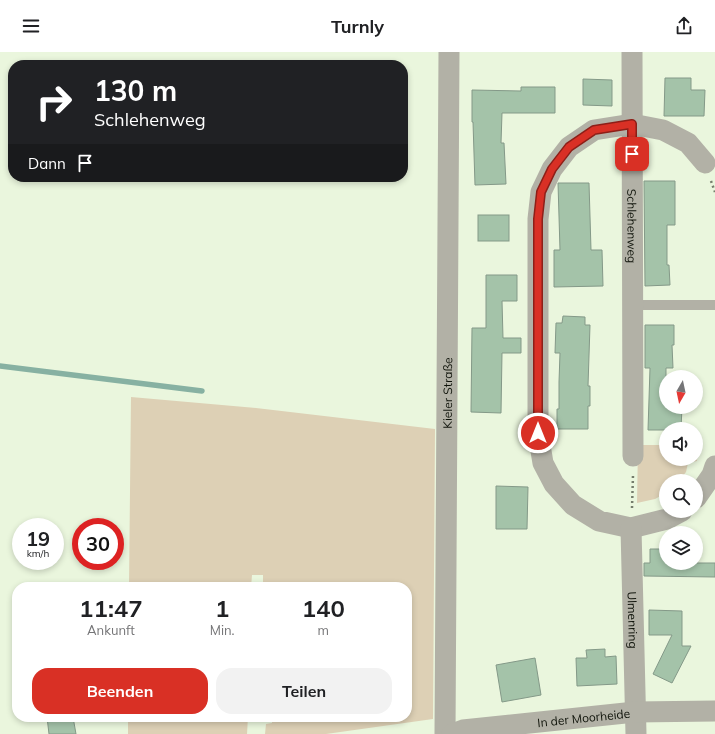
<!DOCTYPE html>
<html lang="de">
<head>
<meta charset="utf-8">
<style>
	:root { --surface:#fff; --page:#f2f2f2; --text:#202124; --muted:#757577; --accent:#d93025 }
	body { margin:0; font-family:Mulish,sans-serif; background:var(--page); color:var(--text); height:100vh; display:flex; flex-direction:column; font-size:15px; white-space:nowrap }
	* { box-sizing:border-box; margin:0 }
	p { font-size:13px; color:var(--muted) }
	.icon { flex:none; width:22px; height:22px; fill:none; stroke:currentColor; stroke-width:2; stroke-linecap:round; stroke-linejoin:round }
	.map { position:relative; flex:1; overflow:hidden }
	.sheet { position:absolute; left:12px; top:530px; width:400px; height:140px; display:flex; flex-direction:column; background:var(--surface); border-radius:16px; box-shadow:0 2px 6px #0003 }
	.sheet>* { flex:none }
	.guide { position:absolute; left:8px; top:8px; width:400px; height:122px; border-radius:16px; box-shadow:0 2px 6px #0003; background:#202124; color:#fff; overflow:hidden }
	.needle { width:26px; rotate:189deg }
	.controls { position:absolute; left:659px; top:318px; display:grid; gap:8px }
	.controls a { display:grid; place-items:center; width:44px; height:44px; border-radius:50%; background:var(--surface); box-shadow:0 2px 6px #0003; font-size:20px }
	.speed { position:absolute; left:12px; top:466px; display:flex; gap:8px; font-size:20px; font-weight:700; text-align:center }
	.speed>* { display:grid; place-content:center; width:52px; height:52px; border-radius:50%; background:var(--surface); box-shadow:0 2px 6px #0003; line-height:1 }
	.speed small { font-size:10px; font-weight:400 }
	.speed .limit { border:6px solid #d22; background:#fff; color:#111 }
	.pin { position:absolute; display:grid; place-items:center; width:34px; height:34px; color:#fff; margin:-17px; border-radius:8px; box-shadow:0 2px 6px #0006 }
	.me { position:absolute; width:44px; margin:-22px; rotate:0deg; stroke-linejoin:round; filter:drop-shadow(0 0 3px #0008) }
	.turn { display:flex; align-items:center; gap:14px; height:84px; padding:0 20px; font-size:18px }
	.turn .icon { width:52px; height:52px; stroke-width:2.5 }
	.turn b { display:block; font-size:28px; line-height:34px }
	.then { display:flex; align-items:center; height:38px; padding:0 20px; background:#0003; gap:8px; font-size:15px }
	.eta { display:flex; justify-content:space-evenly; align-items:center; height:68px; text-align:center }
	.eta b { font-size:24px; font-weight:700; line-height:28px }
	.button { display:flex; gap:8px; margin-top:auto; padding:8px 20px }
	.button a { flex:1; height:46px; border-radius:16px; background:var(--accent); color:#fff; font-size:16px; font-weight:700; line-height:46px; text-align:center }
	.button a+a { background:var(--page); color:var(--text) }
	header { display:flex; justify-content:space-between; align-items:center; height:52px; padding:0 20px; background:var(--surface); font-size:18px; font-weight:700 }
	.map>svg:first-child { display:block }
	.green { fill:#ddd0b5 }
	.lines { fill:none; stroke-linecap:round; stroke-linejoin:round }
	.stream { stroke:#87b1a2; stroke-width:5.5 }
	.building { fill:#a4c3a9; stroke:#849988 }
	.path { stroke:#757d6c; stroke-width:2.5; stroke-dasharray:2 3; stroke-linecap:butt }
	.service { stroke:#b2b1a6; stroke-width:10 }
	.minor { stroke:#b2b1a6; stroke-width:21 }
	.route-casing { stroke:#8d1f18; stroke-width:10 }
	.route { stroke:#d93025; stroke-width:7 }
	.labels { text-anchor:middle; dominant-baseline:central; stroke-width:3.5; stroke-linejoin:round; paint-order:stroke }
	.street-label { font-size:12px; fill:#0f130a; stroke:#fcfffa }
</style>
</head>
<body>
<header><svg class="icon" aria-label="menu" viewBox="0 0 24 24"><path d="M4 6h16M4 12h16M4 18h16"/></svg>Turnly<svg class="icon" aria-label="share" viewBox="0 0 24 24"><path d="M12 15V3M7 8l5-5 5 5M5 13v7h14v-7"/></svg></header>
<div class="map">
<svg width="715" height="682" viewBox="0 0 715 682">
	<rect width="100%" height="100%" fill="#eaf6dd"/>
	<g class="green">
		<path d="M 131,345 L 256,356 L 435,377 L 433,667 L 326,682 L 265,682 L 266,672 L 272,671 L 272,665 L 407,665 L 407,535 L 263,535 L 263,523 L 252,523 L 251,535 L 129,535 Z"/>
		<path d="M 638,393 L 666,393 L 666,407 L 696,407 L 696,393 L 698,393 L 697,409 L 688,411 L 686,420 L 679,429 L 666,429 L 666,441 L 655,447 L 637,451 Z"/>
		<path d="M 128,665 L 248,665 L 247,682 L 128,682 Z"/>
	</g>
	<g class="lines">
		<path class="stream" d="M 0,314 L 202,339"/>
	</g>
	<g class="building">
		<path d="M 665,26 L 691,26 L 691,38 L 705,38 L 704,64 L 664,64 Z"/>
		<path d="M 583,27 L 612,28 L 612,54 L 583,53 Z"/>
		<path d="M 521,35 L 555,35 L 555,61 L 502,61 L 501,91 L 504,91 L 506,132 L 475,133 L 473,70 L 472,70 L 472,38 L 521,39 Z"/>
		<path d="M 644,129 L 675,129 L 675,173 L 667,173 L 667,213 L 669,213 L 670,233 L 645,234 Z"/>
		<path d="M 558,131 L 589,131 L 591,198 L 602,198 L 603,234 L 554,235 L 554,198 L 560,198 Z"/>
		<rect x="478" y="163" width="31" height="26"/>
		<path d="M 486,223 L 517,223 L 517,249 L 502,249 L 503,286 L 521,286 L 521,301 L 502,301 L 501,361 L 471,360 L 472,276 L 486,276 Z"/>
		<path d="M 563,264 L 585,265 L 585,273 L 590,273 L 588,334 L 590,334 L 590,354 L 588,354 L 588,377 L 557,377 L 557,357 L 559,357 L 559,330 L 560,301 L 555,301 L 556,271 L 562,271 Z"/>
		<path d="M 645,273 L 674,273 L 674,293 L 672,293 L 673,316 L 666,316 L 666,355 L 682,355 L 681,377 L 666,377 L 666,378 L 648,378 L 650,316 L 645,316 Z"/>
		<path d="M 496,434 L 528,435 L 527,477 L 496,477 Z"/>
		<path d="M 650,497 L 666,497 L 666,511 L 715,511 L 715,525 L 644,524 L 644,511 L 650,511 Z"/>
		<path d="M 649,558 L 682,559 L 682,594 L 691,594 L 672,631 L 653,622 L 672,583 L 649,583 Z"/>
		<path d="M 605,597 L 605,605 L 616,604 L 617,632 L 577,634 L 576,606 L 587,606 L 586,598 Z"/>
		<path d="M 535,606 L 541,643 L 502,650 L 496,613 Z"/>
		<path d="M 47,665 L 73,665 L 76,682 L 49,682 Z"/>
	</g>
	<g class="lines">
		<g class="path">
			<path d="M 711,129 L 715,140"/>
			<path d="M 632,456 L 633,423"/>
		</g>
		<path class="service" d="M 633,253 L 715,253"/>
		<g class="minor">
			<path id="s1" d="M 632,0 L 633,404"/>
			<path d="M 696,446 L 712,423 L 715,414"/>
			<path d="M 682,459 L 667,467 L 631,476 L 599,469 L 573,453 L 554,432 L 543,411 L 538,381 L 538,167 L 541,140 L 552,117 L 569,95 L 594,78 L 632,72 L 663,78 L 688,91 L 705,111"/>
			<path id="s2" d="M 631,476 L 636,682"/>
			<path id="s3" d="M 445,682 L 449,0"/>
			<path id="s4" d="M 452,682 L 463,678 L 635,660 L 715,659"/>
		</g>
	</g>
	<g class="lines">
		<defs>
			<path id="route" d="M 538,381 L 538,167 L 541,140 L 552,117 L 569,95 L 594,78 L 632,72 L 632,102"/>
		</defs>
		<use href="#route" class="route-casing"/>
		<use href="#route" class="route"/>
	</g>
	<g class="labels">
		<g class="street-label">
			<text stroke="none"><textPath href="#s1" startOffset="174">Schlehenweg</textPath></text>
			<text stroke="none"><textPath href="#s3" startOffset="341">Kieler Straße</textPath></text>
			<text stroke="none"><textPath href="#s2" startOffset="92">Ulmenring</textPath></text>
			<text stroke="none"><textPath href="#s4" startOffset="133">In der Moorheide</textPath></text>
		</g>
	</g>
</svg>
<div class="controls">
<a><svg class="needle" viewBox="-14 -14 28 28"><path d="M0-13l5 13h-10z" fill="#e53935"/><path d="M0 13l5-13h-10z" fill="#757577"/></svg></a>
<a><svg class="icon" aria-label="sound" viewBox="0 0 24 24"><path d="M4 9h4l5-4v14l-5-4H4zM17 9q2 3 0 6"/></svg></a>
<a><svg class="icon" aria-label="search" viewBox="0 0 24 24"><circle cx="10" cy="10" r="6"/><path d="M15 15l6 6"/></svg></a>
<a><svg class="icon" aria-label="layers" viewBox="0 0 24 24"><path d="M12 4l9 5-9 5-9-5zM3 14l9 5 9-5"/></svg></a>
</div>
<div class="speed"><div>19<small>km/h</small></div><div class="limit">30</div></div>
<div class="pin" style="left:632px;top:102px;background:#d93025"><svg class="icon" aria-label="arrive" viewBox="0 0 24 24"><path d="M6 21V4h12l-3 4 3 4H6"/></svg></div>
<svg class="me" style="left:538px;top:381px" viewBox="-20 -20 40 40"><circle r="17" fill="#d93025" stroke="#fff" stroke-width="3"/><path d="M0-11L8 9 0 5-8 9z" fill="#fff"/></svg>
<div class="guide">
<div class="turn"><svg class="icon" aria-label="right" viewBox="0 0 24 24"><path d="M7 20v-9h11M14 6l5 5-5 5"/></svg><div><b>130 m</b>Schlehenweg</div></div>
<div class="then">Dann<svg class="icon" aria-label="arrive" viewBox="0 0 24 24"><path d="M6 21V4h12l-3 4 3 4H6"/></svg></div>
</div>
<section class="sheet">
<div class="eta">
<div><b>11:47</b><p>Ankunft</p></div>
<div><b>1</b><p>Min.</p></div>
<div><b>140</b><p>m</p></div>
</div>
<div class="button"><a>Beenden</a><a>Teilen</a></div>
</section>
</div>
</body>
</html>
